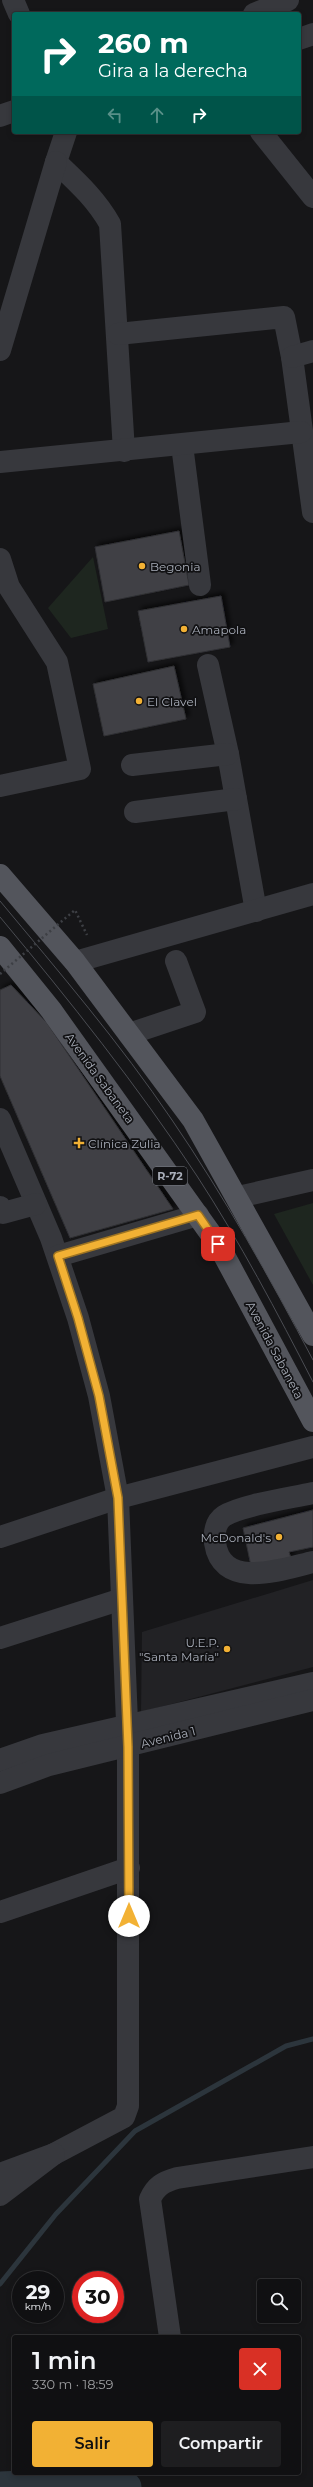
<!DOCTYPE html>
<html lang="es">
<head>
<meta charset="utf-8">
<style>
	:root { --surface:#101012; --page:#1e1e20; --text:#f1f3f6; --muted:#9c9d9f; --line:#303032; --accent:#f2b134 }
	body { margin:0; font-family:Montserrat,sans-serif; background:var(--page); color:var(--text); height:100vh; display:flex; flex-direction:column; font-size:15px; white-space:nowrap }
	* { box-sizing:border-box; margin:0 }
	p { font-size:13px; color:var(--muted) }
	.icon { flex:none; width:22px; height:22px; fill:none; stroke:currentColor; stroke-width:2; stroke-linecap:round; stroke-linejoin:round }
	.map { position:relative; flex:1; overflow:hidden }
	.details { position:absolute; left:12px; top:2335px; width:289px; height:140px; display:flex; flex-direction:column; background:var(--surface); border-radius:4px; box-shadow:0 2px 6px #0003,0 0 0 1px var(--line) }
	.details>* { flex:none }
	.top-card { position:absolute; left:12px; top:12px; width:289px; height:122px; border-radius:4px; box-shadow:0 2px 6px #0003,0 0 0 1px var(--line); background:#00695c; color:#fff; overflow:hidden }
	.fabs { position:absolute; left:257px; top:2279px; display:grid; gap:8px }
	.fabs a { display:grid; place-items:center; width:44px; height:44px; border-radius:4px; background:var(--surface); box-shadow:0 2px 6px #0003,0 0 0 1px var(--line); font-size:20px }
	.speed { position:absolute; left:12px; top:2271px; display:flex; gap:8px; font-size:20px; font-weight:700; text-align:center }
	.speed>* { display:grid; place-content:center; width:52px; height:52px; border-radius:50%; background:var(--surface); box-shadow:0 2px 6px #0003,0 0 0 1px var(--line); line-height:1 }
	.speed small { font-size:10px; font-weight:400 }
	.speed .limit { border:6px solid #d22; background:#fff; color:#111 }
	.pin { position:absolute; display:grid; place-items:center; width:34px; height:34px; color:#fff; margin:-17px; border-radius:8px; box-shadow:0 2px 6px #0006 }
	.me { position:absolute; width:44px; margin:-22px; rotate:0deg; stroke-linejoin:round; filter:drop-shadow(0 0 3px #0008) }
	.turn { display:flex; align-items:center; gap:14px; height:84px; padding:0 20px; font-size:18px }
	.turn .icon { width:52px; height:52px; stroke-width:2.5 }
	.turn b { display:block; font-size:28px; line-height:34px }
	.lanes { display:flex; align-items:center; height:38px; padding:0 20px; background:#0003; justify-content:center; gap:20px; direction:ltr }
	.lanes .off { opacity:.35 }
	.round { display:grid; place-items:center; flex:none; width:42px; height:42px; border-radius:4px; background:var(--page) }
	.headline { display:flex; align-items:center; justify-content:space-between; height:68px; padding:0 20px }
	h1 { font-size:24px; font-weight:600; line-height:30px }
	.action { display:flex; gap:8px; margin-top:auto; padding:8px 20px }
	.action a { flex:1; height:46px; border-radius:4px; background:var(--accent); color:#111; font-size:16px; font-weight:600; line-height:46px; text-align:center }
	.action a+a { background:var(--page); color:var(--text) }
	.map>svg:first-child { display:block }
	.built { fill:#222225 }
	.green { fill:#1e261f }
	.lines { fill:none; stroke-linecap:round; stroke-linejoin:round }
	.stream { stroke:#2c353c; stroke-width:5 }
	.river { stroke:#2c353c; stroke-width:31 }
	.building { fill:#404145; stroke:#303034; filter:url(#shadow) }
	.minor { stroke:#37383d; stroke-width:22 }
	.major { stroke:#53555c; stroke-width:22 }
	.tram { stroke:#4a4c52; stroke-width:1 }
	.path-bridge { stroke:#3d3f44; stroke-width:2.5; stroke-dasharray:2 3; stroke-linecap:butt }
	.route-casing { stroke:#9d7322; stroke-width:10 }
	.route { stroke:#f2b134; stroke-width:7 }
	.poi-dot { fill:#f2b134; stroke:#111113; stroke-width:1.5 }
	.labels { text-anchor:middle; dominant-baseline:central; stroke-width:3.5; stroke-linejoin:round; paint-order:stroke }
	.shield { fill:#111113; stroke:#7b7e86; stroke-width:1 }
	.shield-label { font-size:11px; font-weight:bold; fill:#a8adb8 }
	.poi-label { font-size:12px; fill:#a8adb8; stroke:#111113; text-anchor:start }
	.street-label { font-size:12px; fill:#a8adb8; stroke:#111113 }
</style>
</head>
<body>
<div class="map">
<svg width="313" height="2487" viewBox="0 0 313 2487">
	<defs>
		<filter id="shadow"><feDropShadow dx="3.5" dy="-3.5" stdDeviation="2" flood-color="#0009"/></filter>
	</defs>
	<rect width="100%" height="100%" fill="#161618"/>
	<path class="built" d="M 313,1580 L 313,1667 L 141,1712 L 142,1632 Z"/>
	<g class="green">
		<path d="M 93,557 L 108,629 L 71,638 L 48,608 Z"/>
		<path d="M 313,1203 L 313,1285 L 274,1214 Z"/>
	</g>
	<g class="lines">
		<path class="stream" d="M 0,2284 L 56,2214 L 135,2131 L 286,2046 L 313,2039"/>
		<path class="river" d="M 0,2487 L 109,2482 L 126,2487"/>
	</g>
	<g class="building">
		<path d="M 179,531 L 189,585 L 105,602 L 95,547 Z"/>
		<path d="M 221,596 L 230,647 L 148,662 L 138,611 Z"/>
		<path d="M 174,666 L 186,719 L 104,736 L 93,684 Z"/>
		<path d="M 11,985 L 47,1023 L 173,1209 L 70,1238 L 0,1076 L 0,990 Z"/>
		<path d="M 313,1510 L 313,1547 L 289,1552 L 291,1558 L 251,1566 L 243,1528 Z"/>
	</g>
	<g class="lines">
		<g class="minor">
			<path d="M 13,0 L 19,14"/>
			<path d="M 254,14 L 288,0"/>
			<path d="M 299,39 L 313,34"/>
			<path d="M 0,116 L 14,111"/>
			<path d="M 66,132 L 56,162 C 77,182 96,199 110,224 L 124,451"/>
			<path d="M 261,132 L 313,197"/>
			<path d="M 118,334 L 284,317 L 292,357 L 313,512"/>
			<path d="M 0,350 L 56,162"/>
			<path d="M 292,357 L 313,351"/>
			<path d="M 182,445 L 200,585"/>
			<path d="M 0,462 L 301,432"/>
			<path d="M 0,559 L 9,587 L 57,662 L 80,769 L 0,786"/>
			<path d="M 208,665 L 228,754 L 256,911"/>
			<path d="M 132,765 L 228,754"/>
			<path d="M 135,812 L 236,799"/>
			<path d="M 75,962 L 313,894"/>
			<path d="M 129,1034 L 195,1012 L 176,961"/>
			<path d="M 0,1119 L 51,1238 L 78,1318 L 99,1396 L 118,1498 L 128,1747 L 128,2106 L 124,2117 L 54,2154"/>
			<path d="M 238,1197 L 313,1180"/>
			<path d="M 0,1207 L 3,1213 L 36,1204"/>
			<path d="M 58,1256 L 198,1215"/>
			<path d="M 313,1493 C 291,1498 241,1505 224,1516 C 215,1522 214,1533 215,1543 C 222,1591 283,1569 313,1562"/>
			<path d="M 0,1537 L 118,1498 L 313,1447"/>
			<path d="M 0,1638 L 122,1599"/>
			<path d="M 0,1760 L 43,1745 L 313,1683"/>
			<path d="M 0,1783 L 49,1765 L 313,1700"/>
			<path d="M 0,1912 L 129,1868"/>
			<path d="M 0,2174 L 54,2154 L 0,2195"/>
			<path d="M 170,2337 L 150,2199 C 156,2186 163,2182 177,2178 L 313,2157"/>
		</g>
		<g class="major">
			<path d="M 0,875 L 75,962 L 193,1120 L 313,1335"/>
			<path d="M 0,947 L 51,1010 L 218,1244 L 313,1421"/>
		</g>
		<g class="tram">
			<path d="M 0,901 C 59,972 120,1043 172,1120 C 224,1196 270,1278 313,1360"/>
			<path d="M 0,917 C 70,1001 137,1085 197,1176 C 240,1242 277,1312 313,1382"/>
		</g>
		<path class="path-bridge" d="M 0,974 L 75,910 L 87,935"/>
	</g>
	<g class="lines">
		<defs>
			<path id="route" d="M 129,1916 L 128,1747 L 118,1498 L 99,1396 L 78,1318 L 58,1256 L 198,1215 L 218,1244"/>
		</defs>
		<use href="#route" class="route-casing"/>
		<use href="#route" class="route"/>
	</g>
	<g class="poi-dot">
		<circle cx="142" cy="566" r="4"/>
		<circle cx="184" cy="629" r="4"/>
		<circle cx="139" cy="701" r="4"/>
		<path d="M77 1137h4v4h4v4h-4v4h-4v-4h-4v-4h4z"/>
		<circle cx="279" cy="1537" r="4"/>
		<circle cx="227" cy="1649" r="4"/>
	</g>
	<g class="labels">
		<rect class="shield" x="153" y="1167" width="34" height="18" rx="3"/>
		<g class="shield-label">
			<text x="170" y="1176">R-72</text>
		</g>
		<g class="poi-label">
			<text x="150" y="566">Begonia</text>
			<text x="192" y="629">Amapola</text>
			<text x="147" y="701">El Clavel</text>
			<text x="88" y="1143">Clínica Zulia</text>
			<text x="271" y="1537" text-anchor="end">McDonald's</text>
			<text x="219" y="1642" text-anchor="end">U.E.P.<tspan x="219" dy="14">"Santa María"</tspan></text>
		</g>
		<g class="street-label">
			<text transform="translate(100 1078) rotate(54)">Avenida Sabaneta</text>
			<text transform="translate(275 1350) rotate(62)">Avenida Sabaneta</text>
			<text transform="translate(168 1737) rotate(-14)">Avenida 1</text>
		</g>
	</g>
</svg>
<div class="fabs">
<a><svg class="icon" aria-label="search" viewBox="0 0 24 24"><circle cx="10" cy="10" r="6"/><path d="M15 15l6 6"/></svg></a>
</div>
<div class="speed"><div>29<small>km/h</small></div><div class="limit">30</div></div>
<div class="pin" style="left:218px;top:1244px;background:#d93025"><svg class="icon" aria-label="arrive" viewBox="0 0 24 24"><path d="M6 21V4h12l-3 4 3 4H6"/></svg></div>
<svg class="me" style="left:129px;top:1916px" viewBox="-20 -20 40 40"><circle r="19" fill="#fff"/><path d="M0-13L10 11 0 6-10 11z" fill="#f2b134"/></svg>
<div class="top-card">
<div class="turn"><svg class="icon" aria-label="right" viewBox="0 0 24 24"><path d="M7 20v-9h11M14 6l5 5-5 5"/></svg><div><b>260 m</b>Gira a la derecha</div></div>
<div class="lanes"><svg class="icon off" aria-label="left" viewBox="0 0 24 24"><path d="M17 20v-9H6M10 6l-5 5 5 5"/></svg><svg class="icon off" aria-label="ahead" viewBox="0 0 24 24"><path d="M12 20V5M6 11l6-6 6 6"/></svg><svg class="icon" aria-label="right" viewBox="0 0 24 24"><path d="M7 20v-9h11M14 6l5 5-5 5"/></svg></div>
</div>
<section class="details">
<div class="headline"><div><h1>1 min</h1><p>330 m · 18:59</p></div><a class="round" style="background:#d93025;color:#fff"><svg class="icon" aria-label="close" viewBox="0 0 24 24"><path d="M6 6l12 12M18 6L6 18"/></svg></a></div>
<div class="action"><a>Salir</a><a>Compartir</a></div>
</section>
</div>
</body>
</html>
